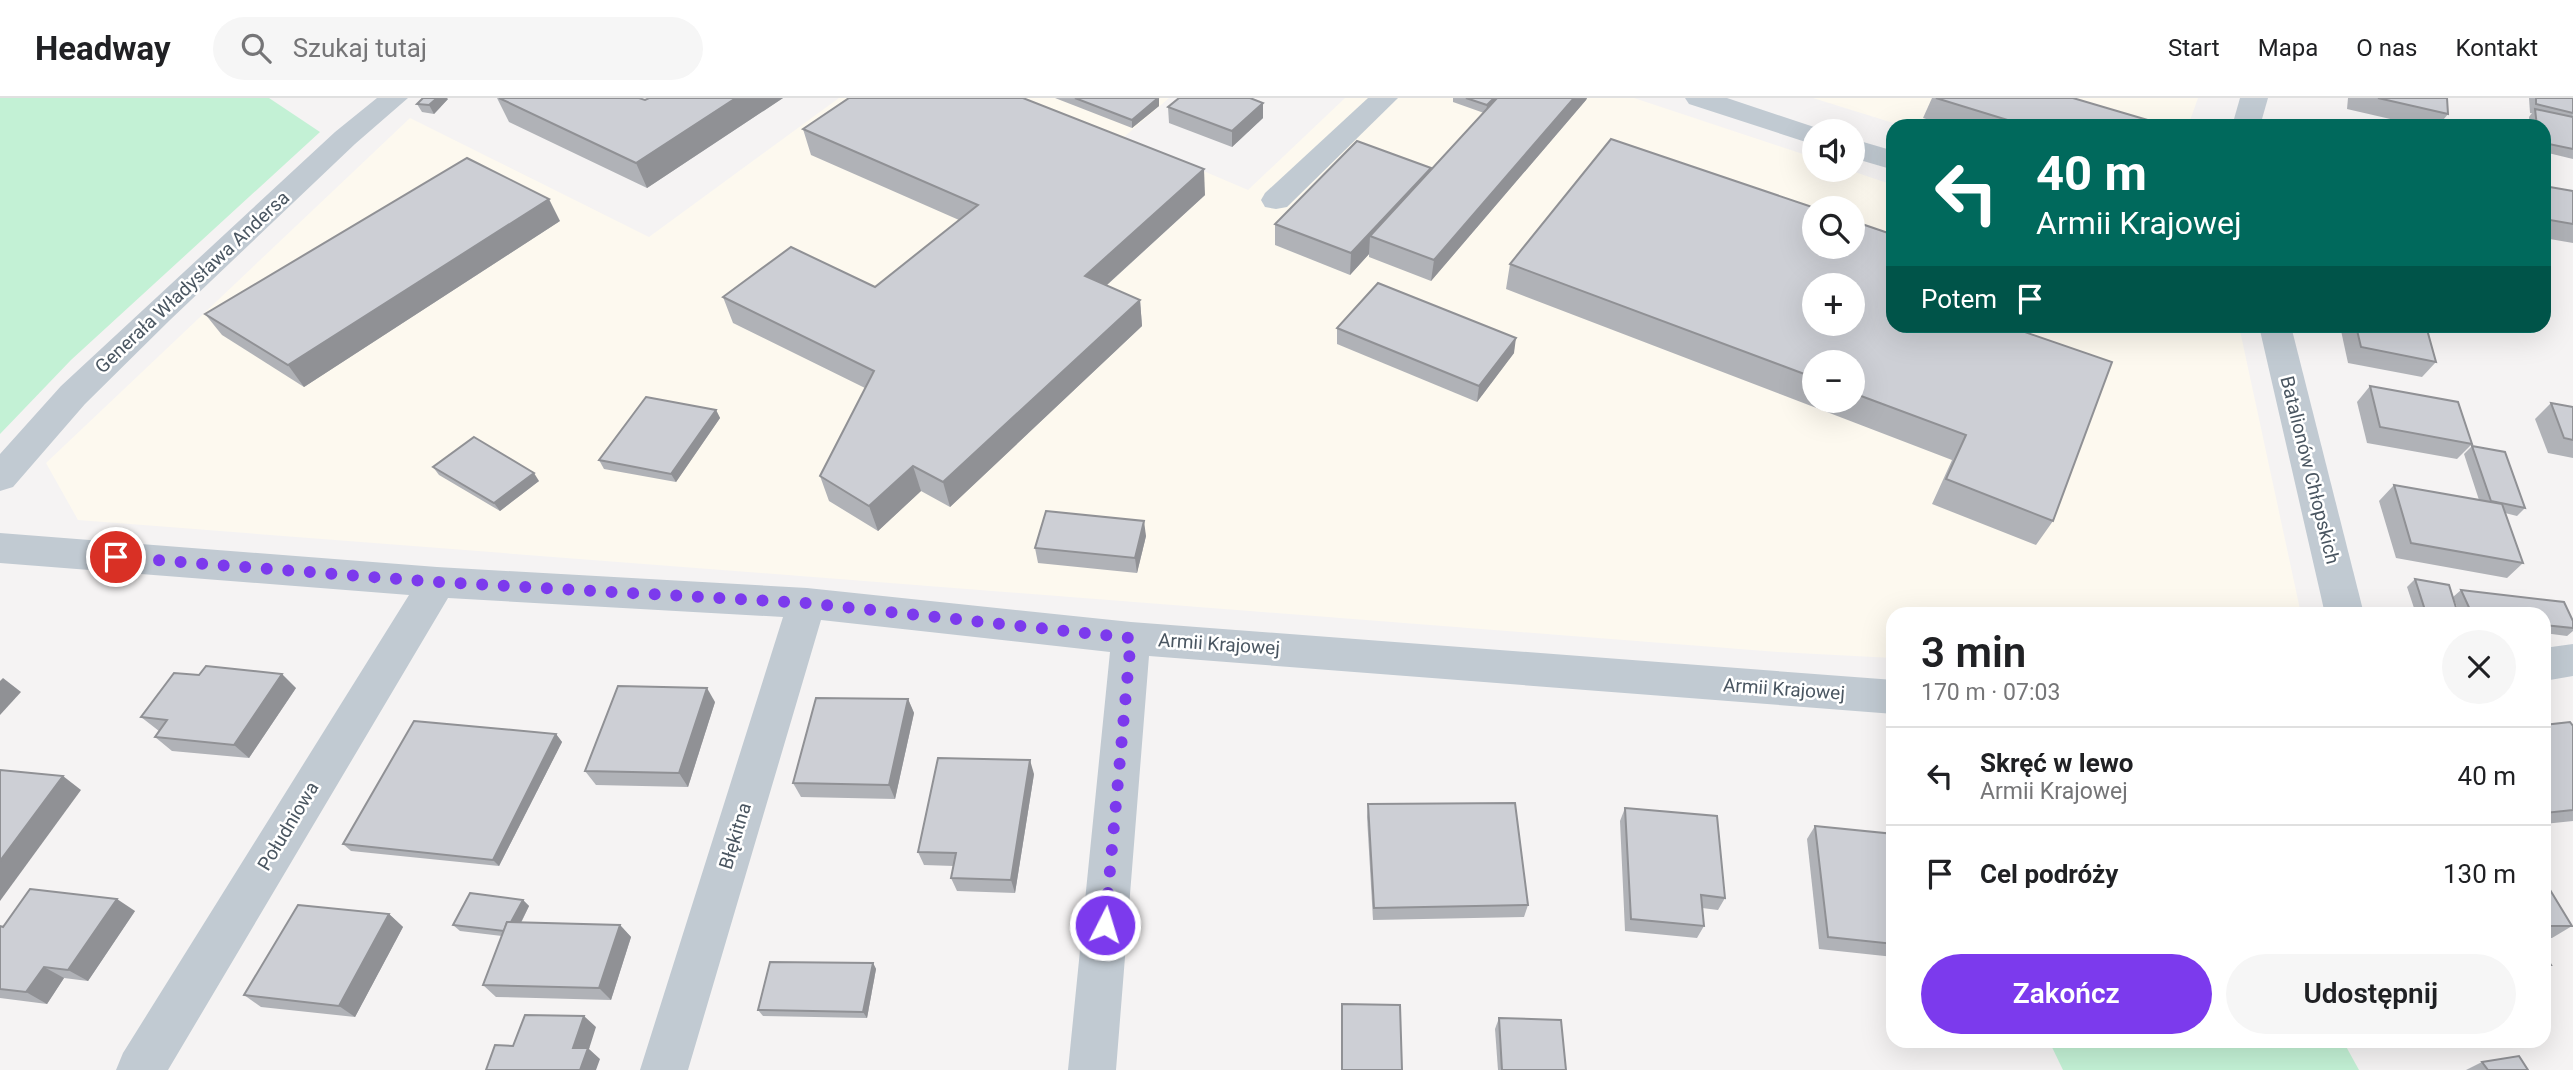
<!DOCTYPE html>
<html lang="pl">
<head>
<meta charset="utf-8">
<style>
	:root { --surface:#fff; --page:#f6f6f6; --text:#202124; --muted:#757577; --line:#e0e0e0; --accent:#7c3aed }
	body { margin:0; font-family:Roboto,sans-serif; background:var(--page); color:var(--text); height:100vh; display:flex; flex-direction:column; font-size:26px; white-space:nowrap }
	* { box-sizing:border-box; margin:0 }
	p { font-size:23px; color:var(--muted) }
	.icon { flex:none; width:38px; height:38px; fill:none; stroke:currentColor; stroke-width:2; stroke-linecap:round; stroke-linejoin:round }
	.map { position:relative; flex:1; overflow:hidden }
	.panel { position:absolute; left:1886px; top:509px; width:665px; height:441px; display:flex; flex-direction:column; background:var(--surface); border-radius:21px; box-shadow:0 7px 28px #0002 }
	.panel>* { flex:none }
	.top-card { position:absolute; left:1886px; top:21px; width:665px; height:214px; border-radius:21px; box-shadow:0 7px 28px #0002; background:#00695c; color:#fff; overflow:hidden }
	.fabs { position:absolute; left:1802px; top:21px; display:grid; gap:14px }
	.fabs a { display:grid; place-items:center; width:63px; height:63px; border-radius:50%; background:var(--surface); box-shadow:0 7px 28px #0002; font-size:35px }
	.pin { position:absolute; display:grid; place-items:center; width:60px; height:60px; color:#fff; margin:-30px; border:4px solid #fff; border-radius:50%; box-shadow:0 2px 7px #0007 }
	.me { position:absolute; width:77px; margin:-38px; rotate:5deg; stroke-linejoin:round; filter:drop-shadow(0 0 5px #0008) }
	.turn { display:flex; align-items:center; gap:24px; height:147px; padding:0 35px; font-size:32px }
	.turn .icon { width:91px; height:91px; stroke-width:2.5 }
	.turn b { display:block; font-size:49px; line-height:60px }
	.then { display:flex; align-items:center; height:66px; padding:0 35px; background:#0003; gap:14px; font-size:26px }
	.round { display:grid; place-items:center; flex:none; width:74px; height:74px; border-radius:37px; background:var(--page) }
	.headline { display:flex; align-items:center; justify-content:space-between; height:119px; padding:0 35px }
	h1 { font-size:42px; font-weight:600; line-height:52px }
	.primary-button { display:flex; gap:14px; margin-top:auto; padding:14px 35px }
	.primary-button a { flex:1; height:80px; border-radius:42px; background:var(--accent); color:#fff; font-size:28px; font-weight:600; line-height:80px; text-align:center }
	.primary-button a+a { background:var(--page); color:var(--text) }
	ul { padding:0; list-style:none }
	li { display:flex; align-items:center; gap:21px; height:98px; padding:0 35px; border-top:2px solid var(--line) }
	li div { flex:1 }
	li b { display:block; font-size:26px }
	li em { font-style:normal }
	header { display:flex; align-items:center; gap:42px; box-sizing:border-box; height:98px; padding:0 35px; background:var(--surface); border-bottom:2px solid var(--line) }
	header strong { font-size:33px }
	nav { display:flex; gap:38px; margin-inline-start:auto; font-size:24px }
	.search { width:490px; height:63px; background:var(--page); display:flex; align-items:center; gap:18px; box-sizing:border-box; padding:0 24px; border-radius:38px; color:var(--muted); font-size:26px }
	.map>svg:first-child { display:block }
	.commercial { fill:#fdf9ef; fill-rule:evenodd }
	.green { fill:#c3f1d5 }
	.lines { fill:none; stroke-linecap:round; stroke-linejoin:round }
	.minor { fill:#c1cad2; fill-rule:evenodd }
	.wall { fill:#b0b2b7; fill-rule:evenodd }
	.shaded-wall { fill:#909195 }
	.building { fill:#cdcfd5; stroke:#909195; stroke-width:2; fill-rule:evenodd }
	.route { stroke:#7c3aed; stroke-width:12; stroke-dasharray:0 21.6 }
	.labels { text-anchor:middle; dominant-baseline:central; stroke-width:5; stroke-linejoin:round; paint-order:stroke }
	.street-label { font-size:19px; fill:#4a5661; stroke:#fff }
</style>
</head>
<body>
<header>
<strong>Headway</strong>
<div class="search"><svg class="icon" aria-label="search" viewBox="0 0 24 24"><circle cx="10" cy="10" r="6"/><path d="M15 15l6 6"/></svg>Szukaj tutaj</div>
<nav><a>Start</a><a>Mapa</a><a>O nas</a><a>Kontakt</a></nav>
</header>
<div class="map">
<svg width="2573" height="972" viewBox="0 0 2573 972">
	<rect width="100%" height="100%" fill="#f5f3f3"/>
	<g class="commercial">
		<path d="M 839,0 L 1169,0 L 1124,39 L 1248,92 L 1345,0 L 1634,0 L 1815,60 L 1815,72 L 1849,72 L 1893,87 L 1894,228 L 2239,228 L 2301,516 L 1894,516 L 1893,560 L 1778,554 L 78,422 L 46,365 L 410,20 L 649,139 ZM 1815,110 L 1853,110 L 1853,149 L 1815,149 ZM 1815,187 L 1853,187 L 1853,226 L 1815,226 ZM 1815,264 L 1853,264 L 1853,303 L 1815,303 Z"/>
		<path d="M 1813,0 L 2198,0 L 2188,28 L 1903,28 Z"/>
	</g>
	<g class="green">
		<path d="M 0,0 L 269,0 L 320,34 L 71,262 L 0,336 Z"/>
		<path d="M 2049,943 L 2343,943 L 2359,972 L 2063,972 Z"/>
	</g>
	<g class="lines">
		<g class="minor">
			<path d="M 377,0 L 408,0 L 355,46 L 170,222 L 85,306 L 13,389 L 0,393 L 0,356 L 61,288 L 335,34 Z"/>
			<path d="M 1368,0 L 1398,0 L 1287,109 L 1276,111 L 1265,109 L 1261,102 L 1265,95 Z"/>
			<path d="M 1685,0 L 1727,0 L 1826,33 L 1815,33 L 1815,47 L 1689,6 Z"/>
			<path d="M 2240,0 L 2268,0 L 2260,28 L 2232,28 Z"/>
			<path d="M 1853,41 L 1894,53 L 1894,72 L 1853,60 Z"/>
			<path d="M 2259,228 L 2291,228 L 2364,516 L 2325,516 Z"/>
			<path d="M 0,435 L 437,469 L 807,490 L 1131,524 L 1894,582 L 1894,616 L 1149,558 L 1116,972 L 1068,972 L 1110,554 L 821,522 L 688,972 L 640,972 L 783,519 L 448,500 L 168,972 L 116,972 L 123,955 L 409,497 L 0,465 Z"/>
			<path d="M 2573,546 L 2573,578 L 2544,583 L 2544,550 Z"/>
		</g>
	</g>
	<g class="wall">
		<path d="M 497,0 L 639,0 L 645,2 L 649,0 L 783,0 L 647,90 L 509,24 Z"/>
		<path d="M 1055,0 L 1159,0 L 1159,8 L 1132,30 Z"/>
		<path d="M 1453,0 L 1587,0 L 1586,2 L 1431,183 L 1369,159 L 1369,156 L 1350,177 L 1275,147 L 1275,126 L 1430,73 L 1484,15 L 1453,4 Z"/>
		<path d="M 1932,0 L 2073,0 L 2168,28 L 1948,28 L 1923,20 Z"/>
		<path d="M 2348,0 L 2447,0 L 2448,16 L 2439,27 L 2445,28 L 2411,28 L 2412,26 L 2347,11 Z"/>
		<path d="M 2529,0 L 2573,0 L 2573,61 L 2544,54 L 2544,28 L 2530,28 L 2529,19 L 2532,15 L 2530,15 Z"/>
		<path d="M 448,1 L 434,16 L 422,14 L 417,6 Z"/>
		<path d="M 1168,9 L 1263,20 L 1232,49 L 1169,25 Z"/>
		<path d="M 803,31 L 1205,97 L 1106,188 L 1140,202 L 1142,228 L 950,409 L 921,393 L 878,433 L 829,403 L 820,378 L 865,290 L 733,225 L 723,199 L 875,189 L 959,122 L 811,57 Z"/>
		<path d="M 2544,88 L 2573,93 L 2573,145 L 2544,140 Z"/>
		<path d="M 560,123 L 304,289 L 222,237 L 205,216 Z"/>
		<path d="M 1510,166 L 2016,231 L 2053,423 L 2036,447 L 1932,406 L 1952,362 L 1506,191 ZM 1815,264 L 1853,264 L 1853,303 L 1815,303 Z"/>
		<path d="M 2340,228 L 2426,228 L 2436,264 L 2422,279 L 2348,265 Z"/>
		<path d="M 1337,230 L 1514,255 L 1477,304 L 1337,246 Z"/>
		<path d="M 2370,288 L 2472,346 L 2457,361 L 2367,345 L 2357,304 Z"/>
		<path d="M 2551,305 L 2573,309 L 2573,360 L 2548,355 L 2535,321 Z"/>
		<path d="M 716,312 L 720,320 L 676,384 L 604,371 L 599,362 Z"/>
		<path d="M 2472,348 L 2525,410 L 2517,418 L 2505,415 L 2523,465 L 2507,480 L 2396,460 L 2379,403 L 2394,387 L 2479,402 L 2464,356 Z"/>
		<path d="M 433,369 L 539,383 L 500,413 L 439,377 Z"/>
		<path d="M 1146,438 L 1137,475 L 1038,465 L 1035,450 Z"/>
		<path d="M 2415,481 L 2458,516 L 2416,516 L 2407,489 Z"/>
		<path d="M 2461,492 L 2573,523 L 2573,533 L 2567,538 L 2544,535 L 2544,516 L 2460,516 L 2453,499 Z"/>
		<path d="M 296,590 L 249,660 L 172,653 L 155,639 L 159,633 L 141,619 Z"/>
		<path d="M 908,601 L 914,615 L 895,701 L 801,699 L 793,685 Z"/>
		<path d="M 715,604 L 688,689 L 596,687 L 585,673 Z"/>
		<path d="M 2544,627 L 2573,628 L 2573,723 L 2544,726 Z"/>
		<path d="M 556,636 L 562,644 L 499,768 L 351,753 L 343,746 Z"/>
		<path d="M 1034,676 L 1015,795 L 957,793 L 951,780 L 954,768 L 924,767 L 918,754 Z"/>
		<path d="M 1368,706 L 1528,807 L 1524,819 L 1373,822 L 1367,719 Z"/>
		<path d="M 1625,710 L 1725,800 L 1718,812 L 1702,810 L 1704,828 L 1697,840 L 1625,833 L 1620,723 Z"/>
		<path d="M 1815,728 L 1894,736 L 1894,859 L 1819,851 L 1807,741 Z"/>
		<path d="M 2544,782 L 2572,828 L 2552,840 L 2544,840 Z"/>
		<path d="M 523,802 L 529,808 L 521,825 L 620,827 L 631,839 L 611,902 L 496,899 L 483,887 L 502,838 L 460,833 L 453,827 Z"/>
		<path d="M 135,813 L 88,883 L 64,880 L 47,906 L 0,900 L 0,828 Z"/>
		<path d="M 389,816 L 403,829 L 355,919 L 261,909 L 244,897 Z"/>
		<path d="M 873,865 L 876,871 L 867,920 L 763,918 L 758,912 Z"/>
		<path d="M 1342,906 L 1402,972 L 1341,972 Z"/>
		<path d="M 1499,920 L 1566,972 L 1498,972 L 1495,931 Z"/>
		<path d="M 2482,964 L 2528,972 L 2466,972 Z"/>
	</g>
	<g class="shaded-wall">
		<path d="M 437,0 L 447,0 L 448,1 L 434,16 L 429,7 Z"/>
		<path d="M 736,0 L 783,0 L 647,90 L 636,65 Z"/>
		<path d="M 1159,0 L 1159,8 L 1132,30 L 1132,22 Z"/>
		<path d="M 1494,0 L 1500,0 L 1486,15 L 1487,7 Z"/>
		<path d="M 1574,0 L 1587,0 L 1586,2 L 1431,183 L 1434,162 Z"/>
		<path d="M 1263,5 L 1263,20 L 1232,49 L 1232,33 Z"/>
		<path d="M 1431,70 L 1429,91 L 1370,138 L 1369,156 L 1350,177 L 1351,155 Z"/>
		<path d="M 1204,71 L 1205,97 L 1088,204 L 1085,178 Z"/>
		<path d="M 549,101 L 560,123 L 304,289 L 288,267 Z"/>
		<path d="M 1140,202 L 1142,228 L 950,409 L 943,384 Z"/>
		<path d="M 1516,240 L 1514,255 L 1477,304 L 1479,288 Z"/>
		<path d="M 716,312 L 720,320 L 676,384 L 671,376 Z"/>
		<path d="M 913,368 L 921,393 L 878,433 L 869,408 Z"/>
		<path d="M 534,375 L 539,383 L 500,413 L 494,405 Z"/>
		<path d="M 1144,423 L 1146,438 L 1137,475 L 1135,460 Z"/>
		<path d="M 282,576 L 296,590 L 249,660 L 234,647 Z"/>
		<path d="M 3,580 L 21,594 L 0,617 L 0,583 Z"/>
		<path d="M 707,590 L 715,604 L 688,689 L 679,675 Z"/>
		<path d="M 908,601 L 914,615 L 895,701 L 889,687 Z"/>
		<path d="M 556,636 L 562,644 L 499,768 L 493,762 Z"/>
		<path d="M 1030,662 L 1034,676 L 1015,795 L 1011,782 Z"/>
		<path d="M 63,678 L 81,692 L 0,803 L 0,763 Z"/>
		<path d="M 117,801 L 135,813 L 88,883 L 68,872 Z"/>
		<path d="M 523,802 L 529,808 L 513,840 L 506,833 Z"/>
		<path d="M 389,816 L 403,829 L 355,919 L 339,908 Z"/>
		<path d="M 620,827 L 631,839 L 611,902 L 599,890 Z"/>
		<path d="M 873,865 L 876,871 L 867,920 L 863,914 Z"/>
		<path d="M 44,869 L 64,880 L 47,906 L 26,894 Z"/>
		<path d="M 584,918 L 596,929 L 589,951 L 600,961 L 596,972 L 580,972 L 573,950 Z"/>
	</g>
	<g class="building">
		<path d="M 423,0 L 437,0 L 429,7 L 417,6 Z"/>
		<path d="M 499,0 L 639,0 L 645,2 L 649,0 L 736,0 L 636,65 Z"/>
		<path d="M 849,0 L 1023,0 L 1204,71 L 1085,178 L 1140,202 L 943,384 L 913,368 L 869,408 L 820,378 L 874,273 L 723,199 L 791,149 L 875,189 L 978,107 L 803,31 Z"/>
		<path d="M 1075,0 L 1158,0 L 1132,22 Z"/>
		<path d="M 1179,0 L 1250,0 L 1263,5 L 1232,33 L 1168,9 Z"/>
		<path d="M 1466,0 L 1494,0 L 1487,7 Z"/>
		<path d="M 1497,0 L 1574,0 L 1434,162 L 1370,138 Z"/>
		<path d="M 1936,0 L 2073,0 L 2168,28 L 2027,28 Z"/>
		<path d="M 2378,0 L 2447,0 L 2448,16 Z"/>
		<path d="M 2536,0 L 2573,0 L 2573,15 L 2536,6 Z"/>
		<path d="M 2535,11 L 2573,19 L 2573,51 L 2544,45 L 2544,28 L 2537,28 Z"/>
		<path d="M 2414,23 L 2445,28 L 2416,28 Z"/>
		<path d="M 1611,41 L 1815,110 L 1815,149 L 1853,149 L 1853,123 L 1894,137 L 1894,228 L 2017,228 L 2016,231 L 2112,264 L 2053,423 L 1946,381 L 1966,337 L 1853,295 L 1853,264 L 1815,264 L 1815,280 L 1510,166 ZM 1815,187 L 1853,187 L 1853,226 L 1815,226 Z"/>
		<path d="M 1357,43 L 1431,70 L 1351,155 L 1275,126 Z"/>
		<path d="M 467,60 L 549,101 L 288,267 L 205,216 Z"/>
		<path d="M 2544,88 L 2573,93 L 2573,126 L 2544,121 Z"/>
		<path d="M 1378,185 L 1516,240 L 1479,288 L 1337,230 Z"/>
		<path d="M 2356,228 L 2426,228 L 2436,264 L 2361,249 Z"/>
		<path d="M 2370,288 L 2458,304 L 2472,346 L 2380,329 Z"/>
		<path d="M 646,299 L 716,312 L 671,376 L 599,362 Z"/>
		<path d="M 2551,305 L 2573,309 L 2573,342 L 2564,340 Z"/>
		<path d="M 474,339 L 534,375 L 494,405 L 433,369 Z"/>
		<path d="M 2472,348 L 2505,354 L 2525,410 L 2491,403 Z"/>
		<path d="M 2394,387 L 2502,406 L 2523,465 L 2411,445 Z"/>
		<path d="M 1046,413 L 1144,423 L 1135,460 L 1035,450 Z"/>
		<path d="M 2415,481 L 2449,487 L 2458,516 L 2448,516 L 2425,512 Z"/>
		<path d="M 2461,492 L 2564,504 L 2573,523 L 2573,530 L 2544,527 L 2544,516 L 2472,516 Z"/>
		<path d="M 206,568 L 282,576 L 234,647 L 155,639 L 167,622 L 141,619 L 174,575 L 199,577 Z"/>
		<path d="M 618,588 L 707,590 L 679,675 L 585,673 Z"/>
		<path d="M 816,600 L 908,601 L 889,687 L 793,685 Z"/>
		<path d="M 414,623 L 556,636 L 493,762 L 343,746 Z"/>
		<path d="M 2570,624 L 2573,628 L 2573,712 L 2545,715 L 2544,627 Z"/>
		<path d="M 938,660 L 1030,662 L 1011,782 L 951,780 L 956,755 L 918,754 Z"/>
		<path d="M 0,672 L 63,678 L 0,763 Z"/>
		<path d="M 1515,705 L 1528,807 L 1374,810 L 1368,706 Z"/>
		<path d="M 1625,710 L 1717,718 L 1725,800 L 1701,797 L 1704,828 L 1631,821 Z"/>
		<path d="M 1815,728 L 1894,736 L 1894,846 L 1828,839 Z"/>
		<path d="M 2544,782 L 2572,828 L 2544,828 Z"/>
		<path d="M 30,791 L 117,801 L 68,872 L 44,869 L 26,894 L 0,891 L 0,828 L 3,829 Z"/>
		<path d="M 470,795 L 523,802 L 511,824 L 507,824 L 504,833 L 453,827 Z"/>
		<path d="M 298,807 L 389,816 L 339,908 L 244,897 Z"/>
		<path d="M 507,824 L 620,827 L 599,890 L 483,887 Z"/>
		<path d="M 2544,856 L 2551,867 L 2544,867 Z"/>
		<path d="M 770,864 L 873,865 L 863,914 L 758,912 Z"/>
		<path d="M 1342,906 L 1400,907 L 1402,972 L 1342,972 Z"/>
		<path d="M 525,917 L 584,918 L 573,950 L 588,950 L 580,972 L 486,972 L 495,947 L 513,948 Z"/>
		<path d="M 1499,920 L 1561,922 L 1566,972 L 1502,972 Z"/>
		<path d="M 2519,958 L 2528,972 L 2488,972 L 2482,964 Z"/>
	</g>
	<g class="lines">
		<path class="route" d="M 116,459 L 437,484 L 807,505 L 1131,540 L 1105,827"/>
	</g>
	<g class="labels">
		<g class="street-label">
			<text transform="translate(192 184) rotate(-43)">Generała Władysława Andersa</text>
			<text transform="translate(2310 372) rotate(76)">Batalionów Chłopskich</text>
			<text transform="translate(1219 546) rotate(4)">Armii Krajowej</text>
			<text transform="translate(1784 591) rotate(4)">Armii Krajowej</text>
			<text transform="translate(288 728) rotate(-59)">Południowa</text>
			<text transform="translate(735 738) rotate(-73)">Błękitna</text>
		</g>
	</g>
</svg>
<div class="fabs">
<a><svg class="icon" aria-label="sound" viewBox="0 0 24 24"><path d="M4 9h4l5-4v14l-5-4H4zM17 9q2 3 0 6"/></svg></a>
<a><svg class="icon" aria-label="search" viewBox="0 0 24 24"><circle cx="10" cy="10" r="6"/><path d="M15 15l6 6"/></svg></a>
<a>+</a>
<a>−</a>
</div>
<div class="pin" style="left:116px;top:459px;background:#d93025"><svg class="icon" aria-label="arrive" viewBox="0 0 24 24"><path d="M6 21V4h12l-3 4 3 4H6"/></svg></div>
<svg class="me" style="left:1105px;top:827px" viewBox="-20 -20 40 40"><circle r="17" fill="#7c3aed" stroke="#fff" stroke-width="3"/><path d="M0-11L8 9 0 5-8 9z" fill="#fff"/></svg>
<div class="top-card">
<div class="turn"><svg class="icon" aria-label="left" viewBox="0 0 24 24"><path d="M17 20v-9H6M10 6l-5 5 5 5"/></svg><div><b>40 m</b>Armii Krajowej</div></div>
<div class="then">Potem<svg class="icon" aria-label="arrive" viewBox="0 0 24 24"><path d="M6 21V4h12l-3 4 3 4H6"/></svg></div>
</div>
<section class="panel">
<div class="headline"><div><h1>3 min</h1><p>170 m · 07:03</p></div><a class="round"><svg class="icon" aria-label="close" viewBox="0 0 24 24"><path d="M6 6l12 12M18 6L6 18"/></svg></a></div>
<ul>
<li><svg class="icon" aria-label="left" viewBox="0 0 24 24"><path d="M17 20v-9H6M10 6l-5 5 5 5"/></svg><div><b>Skręć w lewo</b><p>Armii Krajowej</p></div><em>40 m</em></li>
<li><svg class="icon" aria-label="arrive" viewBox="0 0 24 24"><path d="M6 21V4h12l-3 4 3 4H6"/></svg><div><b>Cel podróży</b></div><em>130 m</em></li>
</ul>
<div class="primary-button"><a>Zakończ</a><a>Udostępnij</a></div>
</section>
</div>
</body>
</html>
